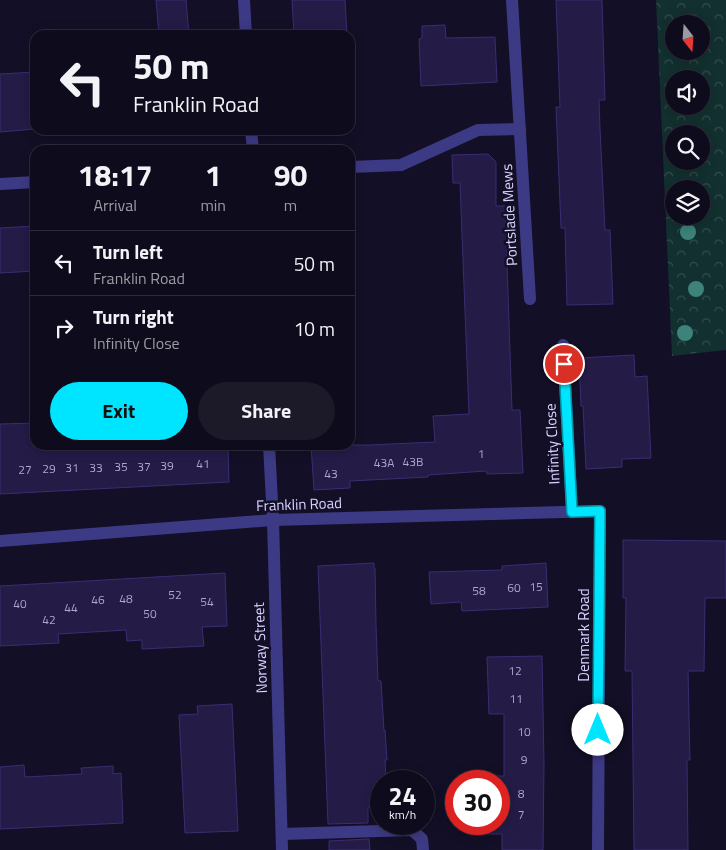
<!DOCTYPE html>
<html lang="en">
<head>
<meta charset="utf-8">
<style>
	:root { --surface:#0e0b1c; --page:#1c1929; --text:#f1f3f6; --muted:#9b9ba3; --line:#2e2b3b; --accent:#00e5ff }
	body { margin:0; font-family:"Titillium Web",sans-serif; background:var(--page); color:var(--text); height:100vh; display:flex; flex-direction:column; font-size:19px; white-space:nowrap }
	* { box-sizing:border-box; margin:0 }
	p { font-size:16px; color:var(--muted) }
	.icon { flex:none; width:28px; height:28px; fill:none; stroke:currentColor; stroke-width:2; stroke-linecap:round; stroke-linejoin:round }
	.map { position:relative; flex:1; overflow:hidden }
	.drawer { position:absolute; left:30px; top:145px; width:325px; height:305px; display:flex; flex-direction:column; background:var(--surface); border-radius:15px; box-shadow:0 2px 12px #0003,0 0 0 1px var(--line) }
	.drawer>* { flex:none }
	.banner { position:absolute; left:30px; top:30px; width:325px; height:105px; border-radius:15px; box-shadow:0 2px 12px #0003,0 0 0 1px var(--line); background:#0e0b1c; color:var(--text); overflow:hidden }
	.needle { width:32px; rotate:163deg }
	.tools { position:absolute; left:665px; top:15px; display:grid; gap:10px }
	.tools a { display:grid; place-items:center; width:45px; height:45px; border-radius:50%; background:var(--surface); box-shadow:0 2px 12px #0003,0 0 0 1px var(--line); font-size:25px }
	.speed { position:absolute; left:370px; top:770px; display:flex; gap:10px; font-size:25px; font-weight:700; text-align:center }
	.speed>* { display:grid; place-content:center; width:65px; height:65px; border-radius:50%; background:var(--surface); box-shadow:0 2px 12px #0003,0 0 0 1px var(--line); line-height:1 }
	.speed small { font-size:12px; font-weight:400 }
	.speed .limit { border:8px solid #d22; background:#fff; color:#111 }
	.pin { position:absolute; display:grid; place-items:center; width:42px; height:42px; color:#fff; margin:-21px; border:2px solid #fff; border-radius:50%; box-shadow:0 1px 5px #0007 }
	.me { position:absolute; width:55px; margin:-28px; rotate:0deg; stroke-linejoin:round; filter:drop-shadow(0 0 4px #0008) }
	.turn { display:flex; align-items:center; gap:18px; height:105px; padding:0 20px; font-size:22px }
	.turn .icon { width:65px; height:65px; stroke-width:2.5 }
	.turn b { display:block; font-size:35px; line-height:42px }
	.eta { display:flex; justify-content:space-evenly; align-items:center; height:85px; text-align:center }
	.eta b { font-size:30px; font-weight:700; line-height:35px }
	.cta { display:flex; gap:10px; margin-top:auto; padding:10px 20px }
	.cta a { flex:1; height:58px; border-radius:30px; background:var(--accent); color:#111; font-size:20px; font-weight:700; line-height:58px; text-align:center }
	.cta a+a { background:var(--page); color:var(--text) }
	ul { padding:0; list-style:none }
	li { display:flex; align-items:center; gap:15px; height:65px; padding:0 20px; border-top:1px solid var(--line) }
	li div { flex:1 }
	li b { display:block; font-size:19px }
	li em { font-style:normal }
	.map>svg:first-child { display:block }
	.park { fill:url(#park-crowns); fill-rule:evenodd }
	.building { fill:#241b47; stroke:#3b2d73 }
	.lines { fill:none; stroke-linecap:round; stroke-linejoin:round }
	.minor { stroke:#3d3a85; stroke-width:12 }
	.tree { fill:#3d827b }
	.route-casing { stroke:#0095a6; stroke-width:12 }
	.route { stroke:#00e5ff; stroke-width:9 }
	.labels { text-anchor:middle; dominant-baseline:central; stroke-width:5; stroke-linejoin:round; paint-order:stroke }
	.number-label { font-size:12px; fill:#aca6d1 }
	.street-label { font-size:15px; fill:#d9d4ff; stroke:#130f26 }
</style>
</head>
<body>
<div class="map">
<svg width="726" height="850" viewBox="0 0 726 850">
	<defs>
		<pattern id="park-crowns" width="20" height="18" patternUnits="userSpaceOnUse" patternTransform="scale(1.25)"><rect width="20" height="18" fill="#12302f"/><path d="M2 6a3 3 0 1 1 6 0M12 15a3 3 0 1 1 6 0" fill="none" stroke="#344d4e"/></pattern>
	</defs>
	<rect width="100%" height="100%" fill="#130f26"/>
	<path class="park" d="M 656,0 L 726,0 L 726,350 L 672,356 ZM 674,24 L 701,24 L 701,51 L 674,51 ZM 674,79 L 701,79 L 701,106 L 674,106 ZM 674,134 L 701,134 L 701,161 L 674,161 ZM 674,189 L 701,189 L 701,216 L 674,216 Z"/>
	<g class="building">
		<path d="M 156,0 L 186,0 L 189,35 L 159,35 Z"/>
		<path d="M 292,0 L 345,0 L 347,35 L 294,35 Z"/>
		<path d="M 556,0 L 602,0 L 605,100 L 599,100 L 600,129 L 605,230 L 610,230 L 613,304 L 567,305 L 565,228 L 561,228 L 558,155 L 556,107 L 560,107 Z"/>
		<path d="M 445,25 L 446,38 L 495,37 L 497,82 L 421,86 L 419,39 L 422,38 L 422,26 Z"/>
		<path d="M 35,72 L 35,129 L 0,132 L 0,74 Z"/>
		<path d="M 488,154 L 496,162 L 496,206 L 505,206 L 512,410 L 520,410 L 523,473 L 487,474 L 486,471 L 428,475 L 428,477 L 350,481 L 350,488 L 314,490 L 311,445 L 369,445 L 435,442 L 433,416 L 469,414 L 460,183 L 453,183 L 452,155 Z"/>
		<path d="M 35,226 L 35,271 L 0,273 L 0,228 Z"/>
		<path d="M 634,355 L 635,377 L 647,376 L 651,458 L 622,459 L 622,467 L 586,469 L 583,406 L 581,406 L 579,358 Z"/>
		<path d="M 35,423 L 35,445 L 228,445 L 229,482 L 0,494 L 0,424 Z"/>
		<path d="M 623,540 L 726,541 L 726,598 L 705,598 L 704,671 L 688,671 L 690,760 L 687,760 L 688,850 L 634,850 L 632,671 L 625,671 L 626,598 L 623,598 Z"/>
		<path d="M 374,563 L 374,568 L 375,568 L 376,625 L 378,681 L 381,681 L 384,731 L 385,730 L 387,760 L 385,760 L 386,781 L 381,781 L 381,807 L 368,807 L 368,823 L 328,824 L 318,566 Z"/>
		<path d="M 546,563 L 548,607 L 462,611 L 461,602 L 431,604 L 429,572 L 502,570 L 502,566 Z"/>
		<path d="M 225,573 L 227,626 L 202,627 L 204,646 L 142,649 L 142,640 L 127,641 L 126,630 L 58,634 L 59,643 L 0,646 L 0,586 Z"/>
		<path d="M 542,656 L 544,764 L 543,850 L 502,850 L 502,834 L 484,834 L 484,824 L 499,824 L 499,781 L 485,781 L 485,776 L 504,776 L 504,714 L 489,714 L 487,657 Z"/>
		<path d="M 232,704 L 238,831 L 185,833 L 179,715 L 198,714 L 197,706 Z"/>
		<path d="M 24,765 L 25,777 L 82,774 L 81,768 L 113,766 L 113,774 L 121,773 L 123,823 L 0,829 L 0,767 Z"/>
		<path d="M 369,839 L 370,850 L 329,850 L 329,841 Z"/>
	</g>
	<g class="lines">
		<g class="minor">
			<path d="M 244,0 L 246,35"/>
			<path d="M 512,0 L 530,299"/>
			<path d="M 251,130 L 253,150"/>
			<path d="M 350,167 L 401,165 L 478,130 L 520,129"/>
			<path d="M 0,184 L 35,182"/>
			<path d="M 563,345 L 572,512"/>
			<path d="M 269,445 L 273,520 L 282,850"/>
			<path d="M 0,541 L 273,520 L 600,511 L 598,850"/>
			<path d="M 282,834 L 412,830 L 422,839 L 423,850"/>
		</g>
	</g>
	<g class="tree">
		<circle cx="688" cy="232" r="8"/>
		<circle cx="696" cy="289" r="8"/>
		<circle cx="685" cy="333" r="8"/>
	</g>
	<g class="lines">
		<defs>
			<path id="route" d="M 564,364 L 572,512 L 600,511 L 598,730"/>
		</defs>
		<use href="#route" class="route-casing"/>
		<use href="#route" class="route"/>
	</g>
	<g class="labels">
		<g class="number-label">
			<text x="481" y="453">1</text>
			<text x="413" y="461">43B</text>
			<text x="384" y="462">43A</text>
			<text x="203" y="463">41</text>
			<text x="167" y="465">39</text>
			<text x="121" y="466">35</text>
			<text x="144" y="466">37</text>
			<text x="72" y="467">31</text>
			<text x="96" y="467">33</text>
			<text x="49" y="468">29</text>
			<text x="25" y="469">27</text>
			<text x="331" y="473">43</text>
			<text x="536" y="586">15</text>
			<text x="514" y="587">60</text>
			<text x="479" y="590">58</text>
			<text x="175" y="594">52</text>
			<text x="126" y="598">48</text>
			<text x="98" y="599">46</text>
			<text x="207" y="601">54</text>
			<text x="20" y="603">40</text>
			<text x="71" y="607">44</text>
			<text x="150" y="613">50</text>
			<text x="49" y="619">42</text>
			<text x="515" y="670">12</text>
			<text x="516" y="698">11</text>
			<text x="524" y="731">10</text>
			<text x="524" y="759">9</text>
			<text x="521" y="793">8</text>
			<text x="521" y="814">7</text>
		</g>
		<g class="street-label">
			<text transform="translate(509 215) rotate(-93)">Portslade Mews</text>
			<text transform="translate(552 444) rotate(-93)">Infinity Close</text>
			<text transform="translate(299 504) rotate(-2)">Franklin Road</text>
			<text transform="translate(583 635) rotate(-90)">Denmark Road</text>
			<text transform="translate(260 648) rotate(-92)">Norway Street</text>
		</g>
	</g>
</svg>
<div class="tools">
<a><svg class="needle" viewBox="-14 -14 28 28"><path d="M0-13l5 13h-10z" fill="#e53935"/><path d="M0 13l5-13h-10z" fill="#9b9ba3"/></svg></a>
<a><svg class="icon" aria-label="sound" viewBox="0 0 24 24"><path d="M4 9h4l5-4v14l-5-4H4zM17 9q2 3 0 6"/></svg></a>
<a><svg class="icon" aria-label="search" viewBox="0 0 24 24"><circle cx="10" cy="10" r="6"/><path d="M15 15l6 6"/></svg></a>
<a><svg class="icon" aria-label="layers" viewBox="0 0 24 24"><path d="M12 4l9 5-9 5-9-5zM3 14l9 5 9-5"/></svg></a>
</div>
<div class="speed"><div>24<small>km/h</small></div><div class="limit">30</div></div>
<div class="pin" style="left:564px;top:364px;background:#d93025"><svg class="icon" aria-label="arrive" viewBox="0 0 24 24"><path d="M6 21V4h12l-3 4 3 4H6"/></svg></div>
<svg class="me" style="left:598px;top:730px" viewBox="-20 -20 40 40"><circle r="19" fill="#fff"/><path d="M0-13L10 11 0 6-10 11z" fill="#00e5ff"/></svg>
<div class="banner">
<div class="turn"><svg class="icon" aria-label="left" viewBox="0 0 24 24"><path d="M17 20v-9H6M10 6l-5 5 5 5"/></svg><div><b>50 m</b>Franklin Road</div></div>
</div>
<section class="drawer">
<div class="eta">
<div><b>18:17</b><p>Arrival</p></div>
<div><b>1</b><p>min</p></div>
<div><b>90</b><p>m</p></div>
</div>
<ul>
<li><svg class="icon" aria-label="left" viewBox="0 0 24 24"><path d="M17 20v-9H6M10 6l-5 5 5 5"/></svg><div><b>Turn left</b><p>Franklin Road</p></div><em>50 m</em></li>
<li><svg class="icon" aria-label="right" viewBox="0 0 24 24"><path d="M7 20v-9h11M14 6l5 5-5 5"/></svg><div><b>Turn right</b><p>Infinity Close</p></div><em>10 m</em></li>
</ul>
<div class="cta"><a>Exit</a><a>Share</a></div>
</section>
</div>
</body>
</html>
